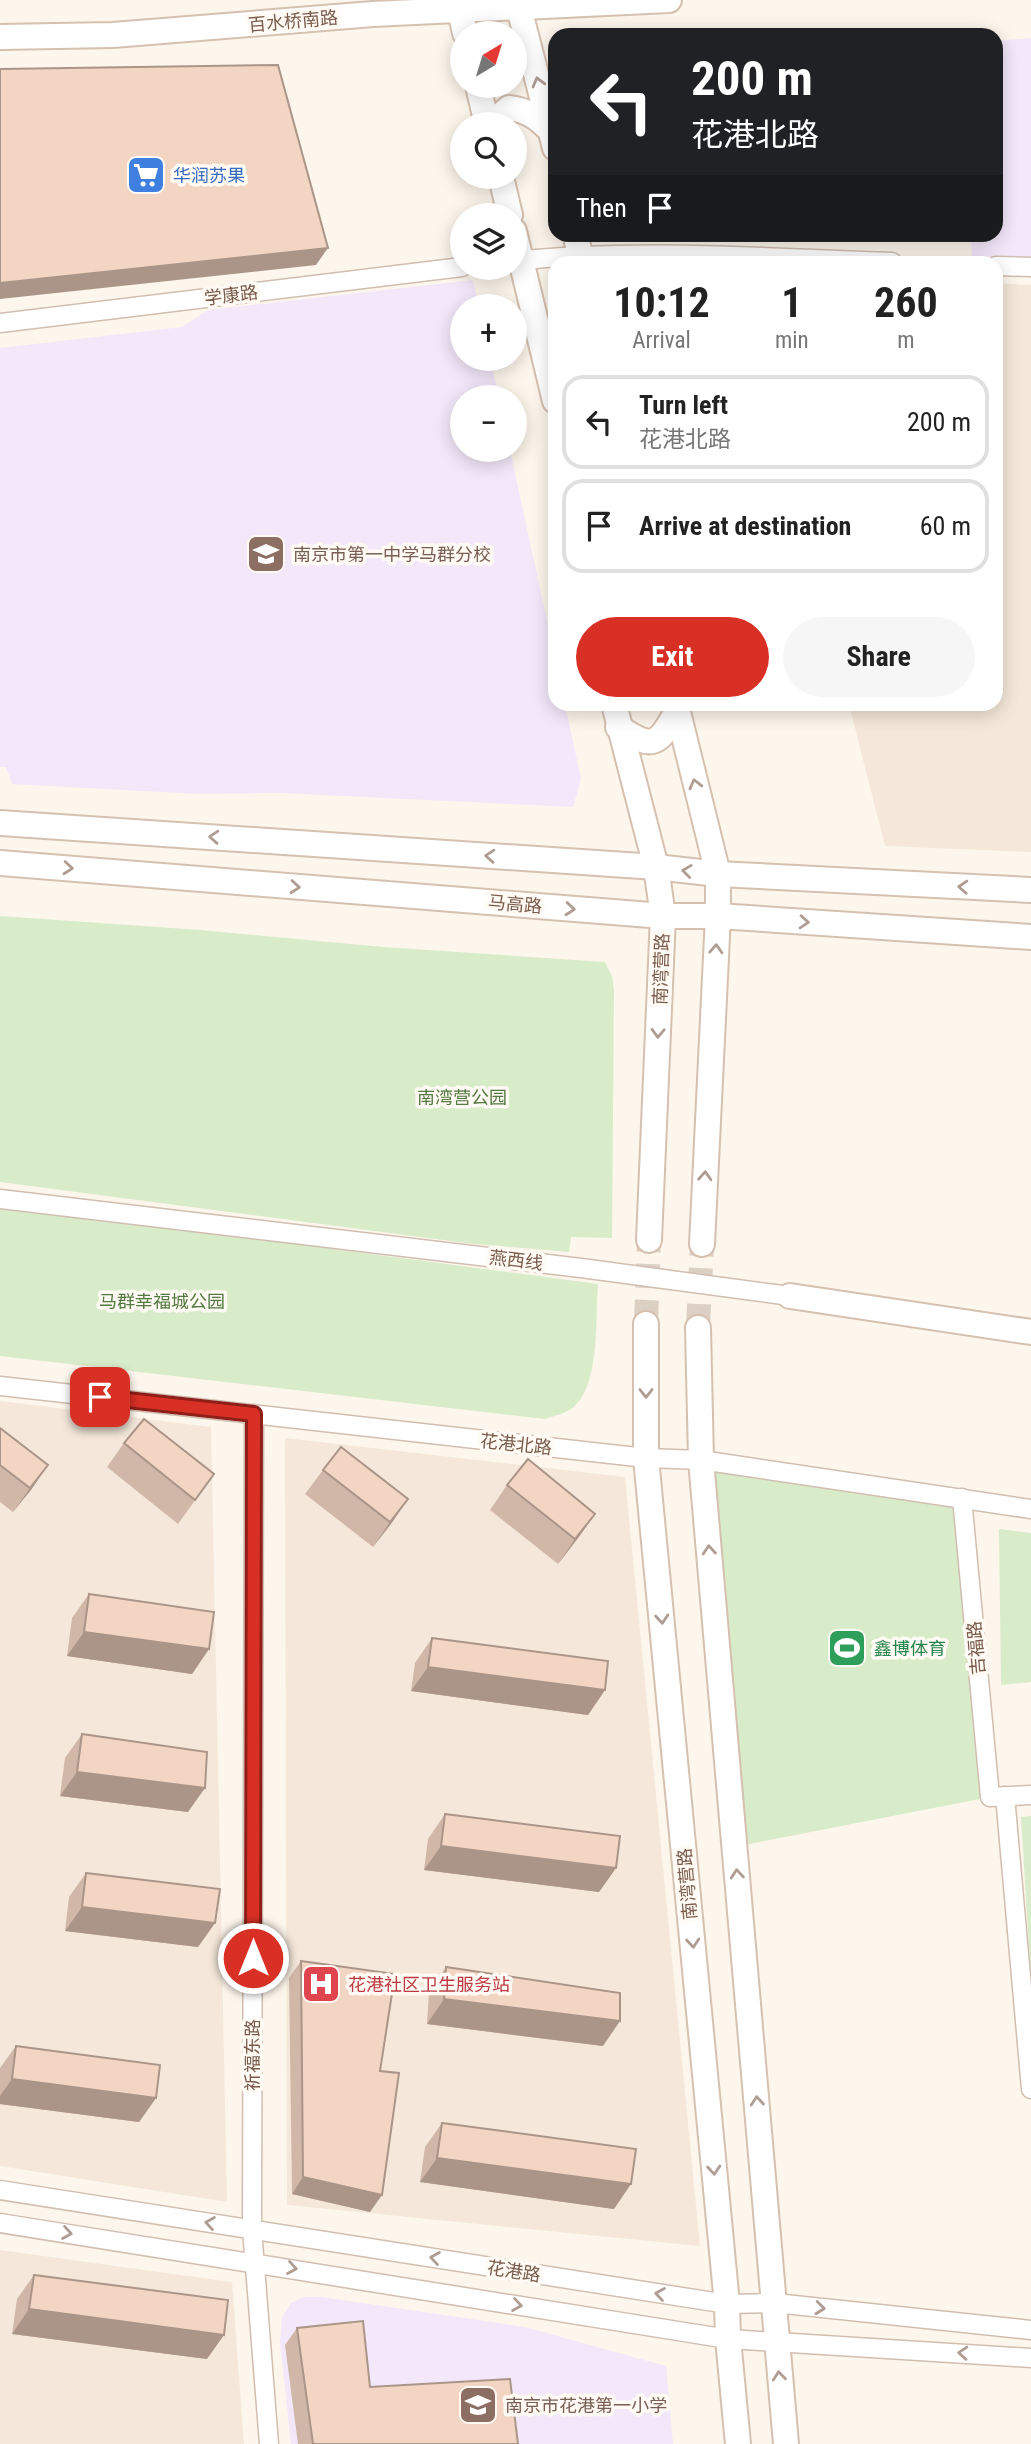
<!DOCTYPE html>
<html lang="en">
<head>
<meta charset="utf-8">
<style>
	:root { --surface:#fff; --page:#f6f6f6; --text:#222; --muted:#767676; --line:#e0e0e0; --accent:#d93025 }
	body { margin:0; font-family:"Roboto Condensed","Noto Sans SC",sans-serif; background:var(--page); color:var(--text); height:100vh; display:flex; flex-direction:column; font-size:26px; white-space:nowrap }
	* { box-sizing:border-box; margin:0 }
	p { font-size:23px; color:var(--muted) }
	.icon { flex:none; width:38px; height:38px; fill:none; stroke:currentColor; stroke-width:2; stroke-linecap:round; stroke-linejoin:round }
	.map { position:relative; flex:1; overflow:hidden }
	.panel { position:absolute; left:548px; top:256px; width:455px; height:455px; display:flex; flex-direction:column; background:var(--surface); border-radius:21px; box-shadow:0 4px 18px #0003 }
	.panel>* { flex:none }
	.top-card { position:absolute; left:548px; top:28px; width:455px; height:214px; border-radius:21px; box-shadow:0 4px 18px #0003; background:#202124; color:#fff; overflow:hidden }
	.needle { width:46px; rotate:38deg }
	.controls { position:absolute; left:450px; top:21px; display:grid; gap:14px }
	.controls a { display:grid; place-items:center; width:77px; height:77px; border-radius:50%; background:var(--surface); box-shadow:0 4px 18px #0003; font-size:35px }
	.pin { position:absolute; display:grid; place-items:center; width:60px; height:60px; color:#fff; margin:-30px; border-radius:14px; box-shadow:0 4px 10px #0006 }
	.me { position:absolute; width:77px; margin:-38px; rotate:0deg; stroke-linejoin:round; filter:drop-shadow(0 0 5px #0008) }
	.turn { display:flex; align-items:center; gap:24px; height:147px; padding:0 28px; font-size:32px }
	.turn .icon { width:91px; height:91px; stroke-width:2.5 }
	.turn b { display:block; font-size:49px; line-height:60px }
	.then { display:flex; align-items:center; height:66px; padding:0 28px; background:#0003; gap:14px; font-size:26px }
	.eta { display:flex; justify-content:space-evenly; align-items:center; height:119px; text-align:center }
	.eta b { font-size:42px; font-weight:700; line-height:49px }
	.button { display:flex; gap:14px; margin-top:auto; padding:14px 28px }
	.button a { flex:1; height:80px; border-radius:42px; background:var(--accent); color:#fff; font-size:28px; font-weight:700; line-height:80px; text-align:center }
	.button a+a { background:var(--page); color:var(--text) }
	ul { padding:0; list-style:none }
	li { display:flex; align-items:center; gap:21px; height:94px; margin:0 14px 10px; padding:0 14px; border:4px solid var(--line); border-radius:21px }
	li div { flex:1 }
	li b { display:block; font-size:26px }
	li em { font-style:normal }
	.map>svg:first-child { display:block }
	.residential { fill:#f5e8da }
	.education { fill:#f3e8fa }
	.green { fill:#d8ecc9 }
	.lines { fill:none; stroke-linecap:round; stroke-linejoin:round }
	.secondary-tunnel { stroke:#dcd0c4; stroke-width:24; stroke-dasharray:24 12; stroke-linecap:butt }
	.street-casing { stroke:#d1beb0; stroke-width:21 }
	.secondary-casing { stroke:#d6c0b0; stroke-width:28 }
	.street { stroke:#fff; stroke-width:18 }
	.secondary { stroke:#fff; stroke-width:24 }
	.wall { fill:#d1b7a8 }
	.shaded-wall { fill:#aa9588 }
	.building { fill:#f3d5c3; stroke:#aa9588; stroke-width:2 }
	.oneway { stroke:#af9d94 }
	.route-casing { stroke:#8d1f18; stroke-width:18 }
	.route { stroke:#d93025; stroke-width:12 }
	.labels { text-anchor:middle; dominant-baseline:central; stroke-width:7; stroke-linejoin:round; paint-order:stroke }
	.street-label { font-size:18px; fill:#7a5c4d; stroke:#fffaf3 }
	.shop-label { font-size:18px; fill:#366cbe; stroke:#fffaf3; text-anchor:start }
	.education-label { font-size:18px; fill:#785e54; stroke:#fffaf3; text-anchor:start }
	.park-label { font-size:18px; fill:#537a41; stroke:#fffaf3 }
	.leisure-label { font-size:18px; fill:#27864d; stroke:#fffaf3; text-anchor:start }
	.health-label { font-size:18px; fill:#be3a42; stroke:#fffaf3; text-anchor:start }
</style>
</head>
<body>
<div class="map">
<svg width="1031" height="2444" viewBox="0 0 1031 2444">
	<rect width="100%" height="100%" fill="#fdf6ec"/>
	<g class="residential">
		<path d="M 996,283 L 1031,285 L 1031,852 L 885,846 L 849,704 L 996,704 Z"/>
		<path d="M 0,1401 L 211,1427 L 227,2202 L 0,2166 Z"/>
		<path d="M 285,1438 L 625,1477 L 700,2246 L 287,2205 Z"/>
		<path d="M 0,2250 L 232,2282 L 244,2444 L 0,2444 Z"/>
	</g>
	<g class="education">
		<path d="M 1031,38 L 1031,259 L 972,257 L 971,235 L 996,234 L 996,41 Z"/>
		<path d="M 473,280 L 479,306 L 462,306 L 462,359 L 490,359 L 499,397 L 462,397 L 462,450 L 510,450 L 555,658 L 555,704 L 565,704 L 581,779 L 573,807 L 281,793 L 198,794 L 12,784 L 6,767 L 0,767 L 0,348 L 182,327 L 208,310 Z"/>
		<path d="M 303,2297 L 322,2297 L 525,2327 L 666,2366 L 673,2444 L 291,2444 L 280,2342 L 282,2318 L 291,2303 Z"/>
	</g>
	<g class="green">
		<path d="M 0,916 L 200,930 L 383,947 L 605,962 L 612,976 L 614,990 L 612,1238 L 571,1237 L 569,1252 L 474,1244 L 0,1182 Z"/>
		<path d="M 0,1208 L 168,1227 L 598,1284 C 595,1319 601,1388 571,1409 C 564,1414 553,1416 545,1419 L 0,1356 Z"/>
		<path d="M 701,1460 L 962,1498 L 990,1797 L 734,1847 Z"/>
		<path d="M 999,1529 L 1031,1533 L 1031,1682 L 1001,1685 Z"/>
		<path d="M 1031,1816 L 1031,1979 L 1021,1817 Z"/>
	</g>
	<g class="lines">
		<g class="secondary-tunnel">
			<path d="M 646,1324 L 649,1240"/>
			<path d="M 698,1328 L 702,1244"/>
		</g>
		<defs>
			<g id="street">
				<path d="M 514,261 C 640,248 766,258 892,262"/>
				<path d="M 996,266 L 1031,267"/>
				<path d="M 0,323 L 462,267"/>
				<path d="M 0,1199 L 581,1268 L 790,1296"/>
				<path d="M 0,1386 L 646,1458 L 701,1460 L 1031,1509"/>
				<path d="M 254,1414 L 252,2229 L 269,2444"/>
				<path d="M 962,1498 L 990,1797 L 1031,1795"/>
				<path d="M 1005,1796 L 1031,2089"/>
				<path d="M 0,2190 L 727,2304 L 775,2303 L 1031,2330"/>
				<path d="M 0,2223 L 728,2339 L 1031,2358"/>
			</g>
			<g id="secondary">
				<path d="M 519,8 L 555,148"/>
				<path d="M 460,11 L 465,33"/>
				<path d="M 0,37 L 113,35 L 373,14 L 669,0"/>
				<path d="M 478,86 L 487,124"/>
				<path d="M 491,124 L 509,108 C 528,110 538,118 551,131"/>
				<path d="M 501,177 L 510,215"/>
				<path d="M 514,231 L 555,401"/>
				<path d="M 575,234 L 582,262"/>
				<path d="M 614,704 L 656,867 L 663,916 L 649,1240"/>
				<path d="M 676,704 L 718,874 L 718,916 L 702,1244"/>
				<path d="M 618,727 C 653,750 658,746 677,711"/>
				<path d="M 0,823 L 656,867 L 718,874 L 1031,890"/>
				<path d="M 0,863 L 663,916 L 718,916 L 1031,937"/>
				<path d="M 790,1296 L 1031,1332"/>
				<path d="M 646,1324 L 646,1458 L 727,2304 L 728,2339 L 738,2444"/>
				<path d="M 698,1328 L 701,1460 L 786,2444"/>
			</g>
		</defs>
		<use href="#street" class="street-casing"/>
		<use href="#secondary" class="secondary-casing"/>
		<use href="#street" class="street"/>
		<use href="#secondary" class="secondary"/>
	</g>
	<g class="wall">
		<path d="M 0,1428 L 48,1465 L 13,1512 L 0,1502 Z"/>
		<path d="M 124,1443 L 214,1474 L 178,1524 L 107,1467 Z"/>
		<path d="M 323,1470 L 408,1499 L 373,1547 L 305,1494 Z"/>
		<path d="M 507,1485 L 595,1514 L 578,1538 L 558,1564 L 490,1510 Z"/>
		<path d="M 89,1594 L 209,1649 L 192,1674 L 67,1656 L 72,1618 Z"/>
		<path d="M 432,1638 L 605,1690 L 588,1715 L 411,1691 L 415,1663 Z"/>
		<path d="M 82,1734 L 188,1812 L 60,1796 L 65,1758 Z"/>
		<path d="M 445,1814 L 616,1868 L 599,1892 L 424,1870 L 428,1839 Z"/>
		<path d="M 86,1873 L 215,1923 L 198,1947 L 65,1931 L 69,1897 Z"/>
		<path d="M 301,1961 L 380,2071 L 370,2212 L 292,2194 L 289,1978 Z"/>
		<path d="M 446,1967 L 603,2046 L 427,2024 L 429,1991 Z"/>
		<path d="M 16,2046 L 156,2098 L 139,2122 L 0,2104 L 0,2068 Z"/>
		<path d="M 442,2123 L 614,2209 L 420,2182 L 425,2147 Z"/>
		<path d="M 34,2275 L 207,2359 L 12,2334 L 17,2299 Z"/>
		<path d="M 297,2328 L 370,2387 L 518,2444 L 298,2444 L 285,2345 Z"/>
	</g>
	<g class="shaded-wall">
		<path d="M 328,248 L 316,265 L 0,299 L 0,283 Z"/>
		<path d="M 48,1465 L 31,1490 L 13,1512 L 30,1488 Z"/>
		<path d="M 408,1499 L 391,1524 L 373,1547 L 390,1522 Z"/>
		<path d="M 595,1514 L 578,1538 L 558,1564 L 575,1539 Z"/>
		<path d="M 84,1632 L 209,1649 L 192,1674 L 67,1656 Z"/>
		<path d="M 428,1667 L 605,1690 L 588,1715 L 411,1691 Z"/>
		<path d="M 77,1772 L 205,1788 L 188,1812 L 60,1796 Z"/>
		<path d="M 441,1846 L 616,1868 L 599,1892 L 424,1870 Z"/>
		<path d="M 82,1907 L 215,1923 L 198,1947 L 65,1931 Z"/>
		<path d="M 444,1999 L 620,2021 L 603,2046 L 427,2024 Z"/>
		<path d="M 12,2079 L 156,2098 L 139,2122 L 0,2104 L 0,2096 Z"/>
		<path d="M 437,2158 L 631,2184 L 614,2209 L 420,2182 Z"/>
		<path d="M 303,2177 L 382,2195 L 370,2212 L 292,2194 Z"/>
		<path d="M 29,2309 L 224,2335 L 207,2359 L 12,2334 Z"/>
	</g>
	<g class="building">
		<path d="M 860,32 L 860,35 L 826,35 L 826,34 Z"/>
		<path d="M 278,65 L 328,248 L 0,283 L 0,69 Z"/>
		<path d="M 144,1419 L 214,1474 L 195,1500 L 124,1443 Z"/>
		<path d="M 0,1428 L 48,1465 L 30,1488 L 0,1465 Z"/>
		<path d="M 341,1447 L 408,1499 L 390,1522 L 323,1470 Z"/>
		<path d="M 528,1459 L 595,1514 L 575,1539 L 507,1485 Z"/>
		<path d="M 89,1594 L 214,1612 L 209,1649 L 84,1632 Z"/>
		<path d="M 432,1638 L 608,1661 L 605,1690 L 428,1667 Z"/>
		<path d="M 82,1734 L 207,1752 L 205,1788 L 77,1772 Z"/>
		<path d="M 445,1814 L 620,1836 L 616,1868 L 441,1846 Z"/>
		<path d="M 86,1873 L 220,1889 L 215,1923 L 82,1907 Z"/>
		<path d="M 301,1961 L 395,1974 L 380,2071 L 399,2073 L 382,2195 L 303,2177 Z"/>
		<path d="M 446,1967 L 620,1993 L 620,2021 L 444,1999 Z"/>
		<path d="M 16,2046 L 160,2065 L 156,2098 L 12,2079 Z"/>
		<path d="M 442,2123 L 636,2149 L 631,2184 L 437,2158 Z"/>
		<path d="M 34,2275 L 228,2300 L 224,2335 L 29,2309 Z"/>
		<path d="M 363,2321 L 370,2387 L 510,2379 L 518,2444 L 313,2444 L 297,2328 Z"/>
	</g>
	<defs><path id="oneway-chevron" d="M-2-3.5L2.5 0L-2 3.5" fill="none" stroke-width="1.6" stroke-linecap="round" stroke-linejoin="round" transform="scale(1.75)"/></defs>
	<g class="oneway">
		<use href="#oneway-chevron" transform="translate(538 82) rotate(-105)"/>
		<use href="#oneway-chevron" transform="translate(695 784) rotate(-104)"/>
		<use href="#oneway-chevron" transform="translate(214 837) rotate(-176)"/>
		<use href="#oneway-chevron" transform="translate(490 856) rotate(-176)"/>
		<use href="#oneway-chevron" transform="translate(68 868) rotate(5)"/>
		<use href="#oneway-chevron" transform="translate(687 871) rotate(-173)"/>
		<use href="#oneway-chevron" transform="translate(295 887) rotate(5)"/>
		<use href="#oneway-chevron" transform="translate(963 887) rotate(-177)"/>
		<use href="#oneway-chevron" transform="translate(570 909) rotate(5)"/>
		<use href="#oneway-chevron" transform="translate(804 922) rotate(4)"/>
		<use href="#oneway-chevron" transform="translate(716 949) rotate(-87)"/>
		<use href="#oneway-chevron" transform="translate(658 1033) rotate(92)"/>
		<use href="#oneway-chevron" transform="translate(705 1176) rotate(-87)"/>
		<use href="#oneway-chevron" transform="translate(646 1393) rotate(90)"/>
		<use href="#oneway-chevron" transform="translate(709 1550) rotate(-95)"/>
		<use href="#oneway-chevron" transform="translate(662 1619) rotate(85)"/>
		<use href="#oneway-chevron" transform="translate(737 1874) rotate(-95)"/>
		<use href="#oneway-chevron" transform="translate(693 1943) rotate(85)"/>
		<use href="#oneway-chevron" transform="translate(757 2101) rotate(-95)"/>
		<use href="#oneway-chevron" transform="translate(714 2170) rotate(85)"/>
		<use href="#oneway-chevron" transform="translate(210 2223) rotate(-171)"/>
		<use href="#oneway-chevron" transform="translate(67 2233) rotate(9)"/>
		<use href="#oneway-chevron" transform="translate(435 2258) rotate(-171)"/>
		<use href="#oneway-chevron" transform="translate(292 2268) rotate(9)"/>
		<use href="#oneway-chevron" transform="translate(660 2294) rotate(-171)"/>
		<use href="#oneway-chevron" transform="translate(517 2305) rotate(9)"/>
		<use href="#oneway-chevron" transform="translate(820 2308) rotate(6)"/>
		<use href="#oneway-chevron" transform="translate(963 2353) rotate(-176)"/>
		<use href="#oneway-chevron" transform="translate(779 2376) rotate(-96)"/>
	</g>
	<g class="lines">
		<defs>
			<path id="route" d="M 100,1397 L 254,1414 L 253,1958"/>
		</defs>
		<use href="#route" class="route-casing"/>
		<use href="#route" class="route"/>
	</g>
	<defs>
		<symbol id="supermarket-square" viewBox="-11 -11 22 22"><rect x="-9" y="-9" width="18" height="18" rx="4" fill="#3f7fe0" stroke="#fffaf3"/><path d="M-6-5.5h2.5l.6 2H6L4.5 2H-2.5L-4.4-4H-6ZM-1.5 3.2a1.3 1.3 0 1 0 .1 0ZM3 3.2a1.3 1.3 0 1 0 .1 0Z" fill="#fff"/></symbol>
		<symbol id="school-square" viewBox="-11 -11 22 22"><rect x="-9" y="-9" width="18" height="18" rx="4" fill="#8d6e63" stroke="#fffaf3"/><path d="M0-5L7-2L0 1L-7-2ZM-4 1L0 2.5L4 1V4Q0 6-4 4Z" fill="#fff"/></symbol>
		<symbol id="stadium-square" viewBox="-11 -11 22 22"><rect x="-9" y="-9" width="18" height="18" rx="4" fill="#2e9e5b" stroke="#fffaf3"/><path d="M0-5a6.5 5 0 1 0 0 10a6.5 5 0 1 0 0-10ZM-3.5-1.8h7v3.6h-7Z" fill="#fff"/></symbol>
		<symbol id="hospital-square" viewBox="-11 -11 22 22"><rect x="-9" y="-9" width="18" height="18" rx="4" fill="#e0444e" stroke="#fffaf3"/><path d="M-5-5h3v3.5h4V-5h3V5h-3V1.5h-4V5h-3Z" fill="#fff"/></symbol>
	</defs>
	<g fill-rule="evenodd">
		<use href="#supermarket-square" x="124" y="153" width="44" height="44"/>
		<use href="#school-square" x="244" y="532" width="44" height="44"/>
		<use href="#stadium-square" x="825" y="1626" width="44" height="44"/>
		<use href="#hospital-square" x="299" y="1962" width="44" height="44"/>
		<use href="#school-square" x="456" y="2383" width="44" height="44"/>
	</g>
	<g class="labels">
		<g class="street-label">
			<text transform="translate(293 21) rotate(-5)">百水桥南路</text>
			<text transform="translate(231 295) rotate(-7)">学康路</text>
			<text transform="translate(515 904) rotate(5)">马高路</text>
			<text transform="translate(661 969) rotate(-88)">南湾营路</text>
			<text transform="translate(516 1260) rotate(7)">燕西线</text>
			<text transform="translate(516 1444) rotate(6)">花港北路</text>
			<text transform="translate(976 1648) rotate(-95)">吉福路</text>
			<text transform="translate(687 1884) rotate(-95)">南湾营路</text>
			<text transform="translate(252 2055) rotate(-90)">祈福东路</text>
			<text transform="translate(514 2271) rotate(9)">花港路</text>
		</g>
		<g class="shop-label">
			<text x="173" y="175">华润苏果</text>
		</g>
		<g class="education-label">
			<text x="293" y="554">南京市第一中学马群分校</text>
			<text x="505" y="2405">南京市花港第一小学</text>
		</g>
		<g class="park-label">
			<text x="462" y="1097">南湾营公园</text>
			<text x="162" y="1301">马群幸福城公园</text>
		</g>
		<g class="leisure-label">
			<text x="874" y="1648">鑫博体育</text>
		</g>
		<g class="health-label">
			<text x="348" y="1984">花港社区卫生服务站</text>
		</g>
	</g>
</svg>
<div class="controls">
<a><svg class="needle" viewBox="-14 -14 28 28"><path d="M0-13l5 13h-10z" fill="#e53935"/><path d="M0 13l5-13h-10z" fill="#767676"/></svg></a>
<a><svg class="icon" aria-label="search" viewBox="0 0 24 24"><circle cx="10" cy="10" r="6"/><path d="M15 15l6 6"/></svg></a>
<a><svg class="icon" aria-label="layers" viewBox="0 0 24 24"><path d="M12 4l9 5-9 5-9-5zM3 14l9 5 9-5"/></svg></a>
<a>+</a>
<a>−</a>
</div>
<div class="pin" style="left:100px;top:1397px;background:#d93025"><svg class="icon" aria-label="arrive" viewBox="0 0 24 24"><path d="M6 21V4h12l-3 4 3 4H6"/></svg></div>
<svg class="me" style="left:253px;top:1958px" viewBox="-20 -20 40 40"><circle r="17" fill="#d93025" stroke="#fff" stroke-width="3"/><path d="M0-11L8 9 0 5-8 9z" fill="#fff"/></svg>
<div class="top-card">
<div class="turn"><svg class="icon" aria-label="left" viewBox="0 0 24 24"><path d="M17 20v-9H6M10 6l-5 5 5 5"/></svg><div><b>200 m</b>花港北路</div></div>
<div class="then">Then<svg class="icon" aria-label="arrive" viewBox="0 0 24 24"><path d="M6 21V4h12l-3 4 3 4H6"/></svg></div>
</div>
<section class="panel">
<div class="eta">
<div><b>10:12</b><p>Arrival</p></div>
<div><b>1</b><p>min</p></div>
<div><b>260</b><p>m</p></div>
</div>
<ul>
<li><svg class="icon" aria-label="left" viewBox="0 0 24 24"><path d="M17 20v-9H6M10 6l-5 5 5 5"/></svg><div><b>Turn left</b><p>花港北路</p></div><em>200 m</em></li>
<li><svg class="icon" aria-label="arrive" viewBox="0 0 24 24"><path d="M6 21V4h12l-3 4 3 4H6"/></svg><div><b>Arrive at destination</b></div><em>60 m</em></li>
</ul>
<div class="button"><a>Exit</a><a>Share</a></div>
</section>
</div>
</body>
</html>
